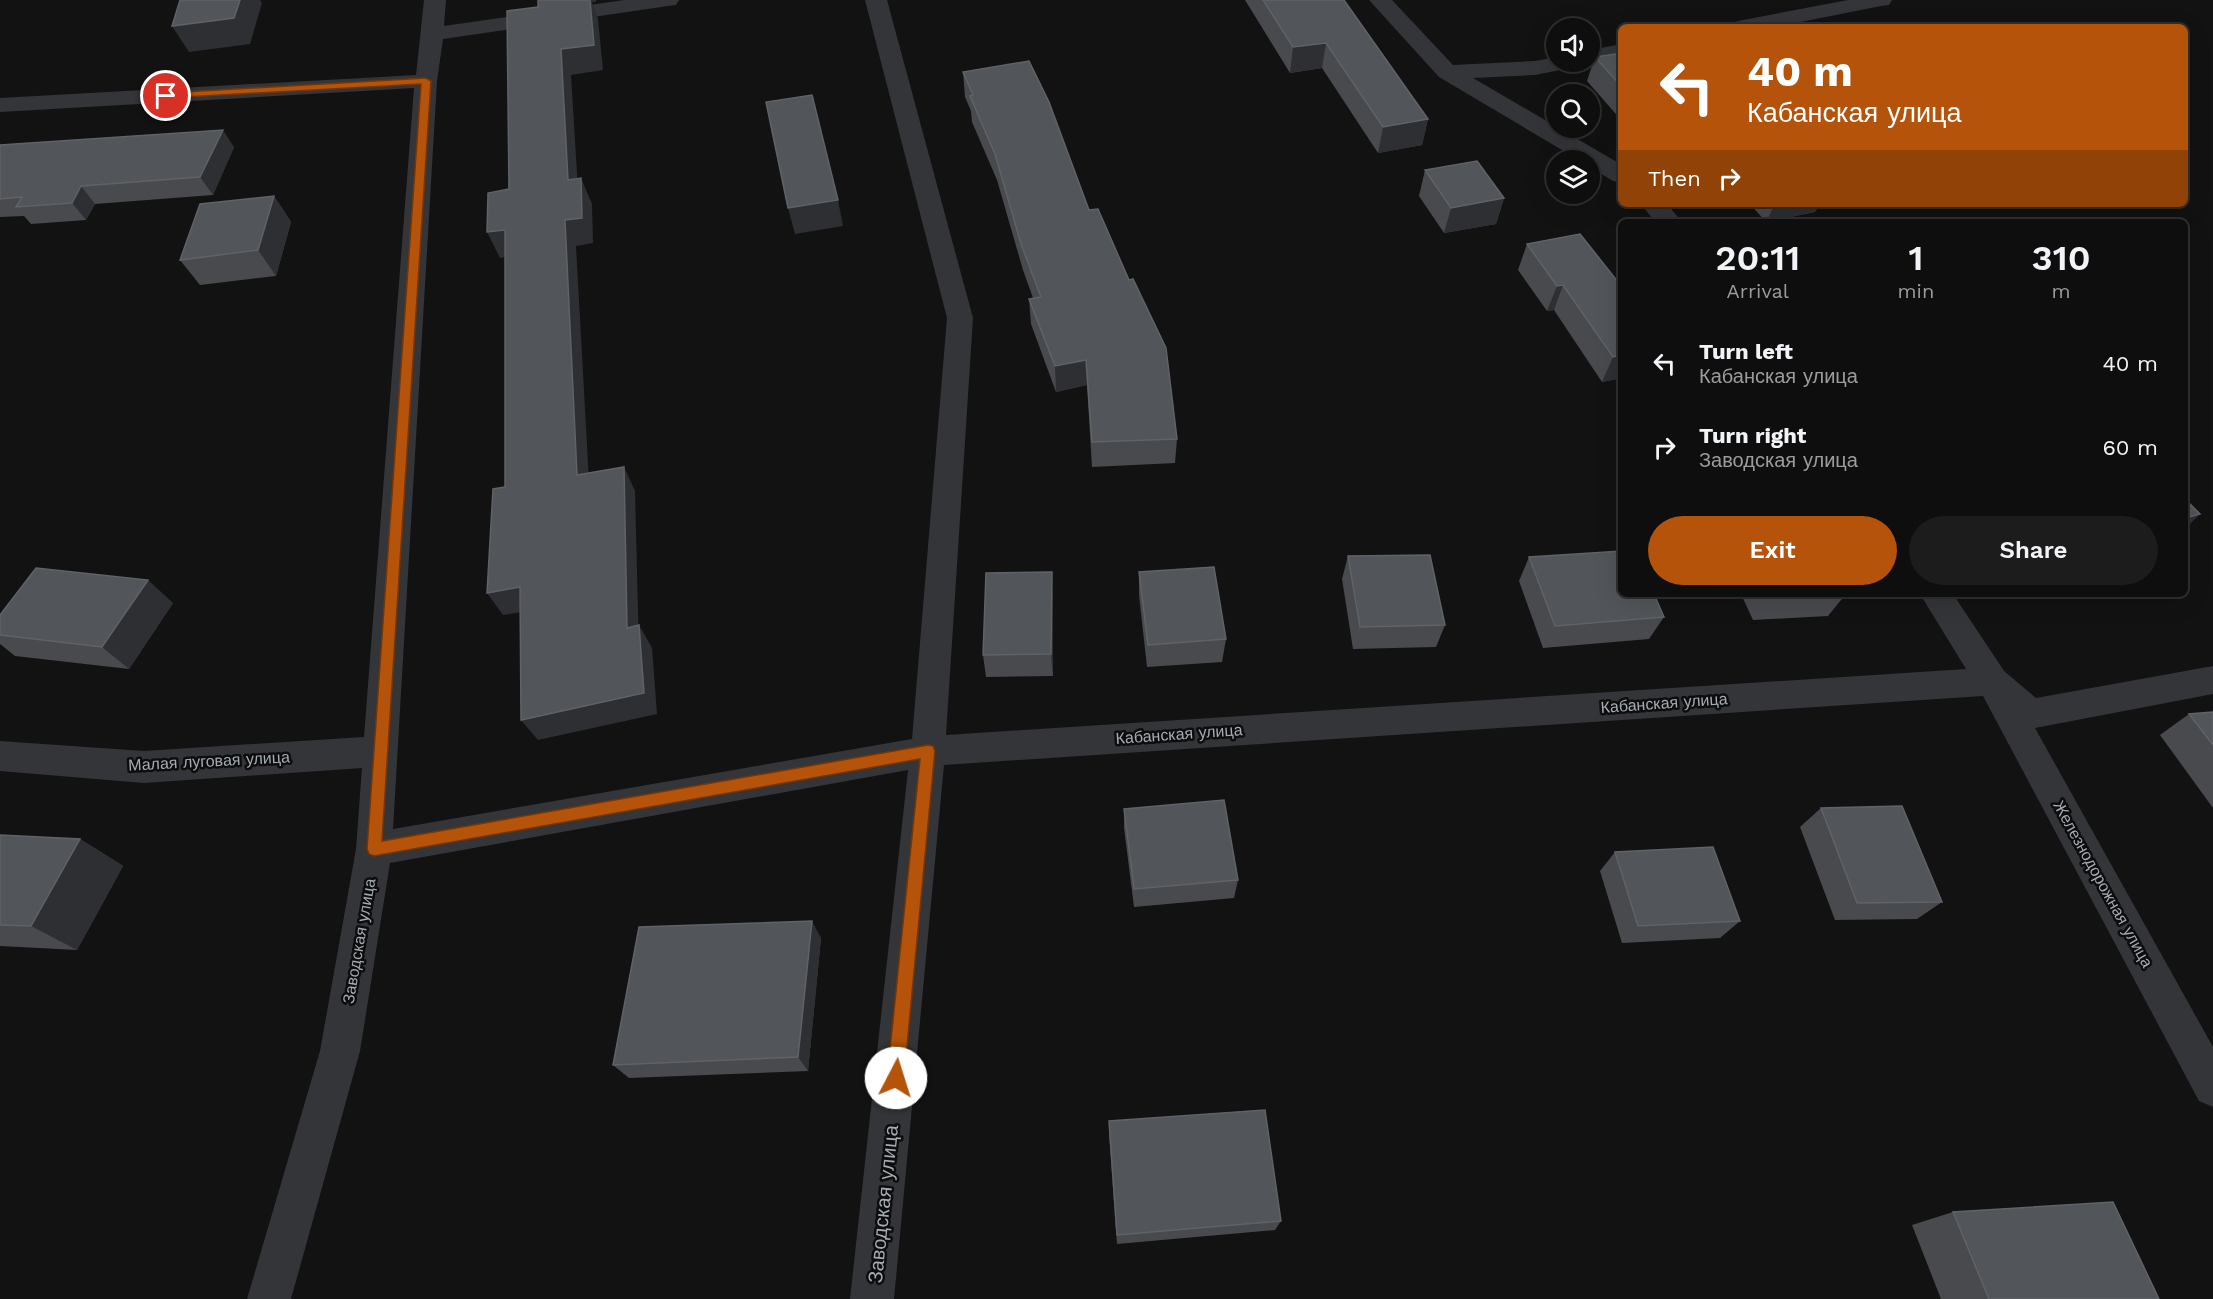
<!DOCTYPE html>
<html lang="en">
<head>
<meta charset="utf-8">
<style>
	:root { --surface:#0e0e0e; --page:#1c1c1c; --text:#f1f3f6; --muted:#9b9c9e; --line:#2e2e2e; --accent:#b45309 }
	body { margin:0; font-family:"Work Sans",sans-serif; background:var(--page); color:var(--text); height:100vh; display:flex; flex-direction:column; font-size:22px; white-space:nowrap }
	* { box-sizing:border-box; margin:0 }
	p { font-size:20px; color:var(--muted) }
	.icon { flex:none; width:33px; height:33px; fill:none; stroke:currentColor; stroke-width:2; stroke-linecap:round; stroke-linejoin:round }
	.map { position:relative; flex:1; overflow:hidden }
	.side { position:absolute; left:1618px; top:219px; width:570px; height:378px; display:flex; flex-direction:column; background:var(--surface); border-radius:9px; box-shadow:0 6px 24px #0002,0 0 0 2px var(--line) }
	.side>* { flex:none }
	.guide { position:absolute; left:1618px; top:24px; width:570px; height:183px; border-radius:9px; box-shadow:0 6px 24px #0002,0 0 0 2px var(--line); background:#b45309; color:#fff; overflow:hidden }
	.tools { position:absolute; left:1546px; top:18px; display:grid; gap:12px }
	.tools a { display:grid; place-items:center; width:54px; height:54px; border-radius:50%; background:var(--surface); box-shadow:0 6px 24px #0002,0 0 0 2px var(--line); font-size:30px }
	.pin { position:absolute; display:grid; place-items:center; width:51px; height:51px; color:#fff; margin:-26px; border:3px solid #fff; border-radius:50%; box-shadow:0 2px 6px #0007 }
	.me { position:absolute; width:66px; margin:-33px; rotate:5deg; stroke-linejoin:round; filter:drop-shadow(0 0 4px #0008) }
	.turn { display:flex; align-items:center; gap:21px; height:126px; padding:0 30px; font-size:27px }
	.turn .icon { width:78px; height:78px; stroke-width:2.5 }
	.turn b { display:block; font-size:42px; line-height:51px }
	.then { display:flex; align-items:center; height:57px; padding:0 30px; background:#0003; gap:12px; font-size:22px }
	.eta { display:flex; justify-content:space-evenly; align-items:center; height:102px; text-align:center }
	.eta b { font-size:36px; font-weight:600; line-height:42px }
	.cta { display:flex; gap:12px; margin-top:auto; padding:12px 30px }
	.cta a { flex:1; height:69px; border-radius:36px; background:var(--accent); color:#fff; font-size:24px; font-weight:600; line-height:69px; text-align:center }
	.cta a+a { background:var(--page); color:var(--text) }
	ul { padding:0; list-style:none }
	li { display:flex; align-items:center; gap:18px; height:84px; padding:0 30px }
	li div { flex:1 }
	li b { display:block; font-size:22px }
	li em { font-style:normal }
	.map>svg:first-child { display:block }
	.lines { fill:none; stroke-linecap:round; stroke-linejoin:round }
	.minor { fill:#333538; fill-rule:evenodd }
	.wall { fill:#484a4e }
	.shaded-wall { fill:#2e2f32 }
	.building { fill:#525559; stroke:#5f6267; stroke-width:1.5 }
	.route { fill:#b45309; stroke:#753606; stroke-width:1.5 }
	.labels { text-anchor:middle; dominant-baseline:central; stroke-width:5; stroke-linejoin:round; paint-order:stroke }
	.street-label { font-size:16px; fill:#a4acb3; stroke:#0d0d0e }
	.near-street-label { font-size:20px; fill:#a4acb3; stroke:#0d0d0e }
</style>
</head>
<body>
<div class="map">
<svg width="2213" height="1299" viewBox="0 0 2213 1299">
	<rect width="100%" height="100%" fill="#121213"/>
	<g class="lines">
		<g class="minor">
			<path d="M 424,0 L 446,0 L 444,26 L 624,0 L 679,0 L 676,5 L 668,6 L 443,39 L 437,81 L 393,829 L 912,739 L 947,318 L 865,0 L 887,0 L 973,318 L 946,735 L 1966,669 L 1920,594 L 1953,594 L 2004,671 L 2036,698 L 2213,666 L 2213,694 L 2035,728 L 2213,1047 L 2213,1107 L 2199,1101 L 1983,696 L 944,765 L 894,1299 L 850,1299 L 908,770 L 390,863 L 360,1051 L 291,1299 L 247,1299 L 320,1051 L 356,849 L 362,768 L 144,783 L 0,771 L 0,741 L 144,751 L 364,737 L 414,88 L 0,112 L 0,98 L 416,75 Z"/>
			<path d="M 1369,0 L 1392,0 L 1453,65 L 1535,61 L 1557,57 L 1557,62 L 1578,62 L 1575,67 L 1535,75 L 1473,78 L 1622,165 L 1622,183 L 1613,181 L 1590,167 L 1590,160 L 1579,160 L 1439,77 Z"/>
			<path d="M 1848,0 L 1892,0 L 1889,5 L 1881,6 L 1776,27 L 1732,27 L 1735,22 L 1743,20 Z"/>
			<path d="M 1622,44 L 1622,58 L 1590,64 L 1582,62 L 1590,62 L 1590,50 Z"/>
			<path d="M 1641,204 L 1667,204 L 1682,222 L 1655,222 Z"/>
		</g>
	</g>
	<g class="wall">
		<path d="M 1245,0 L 1344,0 L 1428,119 L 1422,145 L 1378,153 L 1322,68 L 1290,73 Z"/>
		<path d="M 1622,53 L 1622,121 L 1587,81 L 1595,57 Z"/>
		<path d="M 963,72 L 1089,210 L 1177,439 L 1175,463 L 1092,467 L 1087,385 L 1056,392 L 1031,324 L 1029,299 L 1033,298 L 1023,270 L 997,180 L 972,122 L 971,111 L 965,97 Z"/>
		<path d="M 0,145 L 234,147 L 213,195 L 95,204 L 86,220 L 31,224 L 24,216 L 0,217 Z"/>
		<path d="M 1425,170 L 1504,198 L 1496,224 L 1444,233 L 1419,196 Z"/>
		<path d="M 274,196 L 291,222 L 276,276 L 200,285 L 180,260 Z"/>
		<path d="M 1750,204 L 1820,204 L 1815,212 L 1766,222 Z"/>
		<path d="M 1527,244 L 1622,287 L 1622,378 L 1602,382 L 1554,310 L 1547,311 L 1518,270 Z"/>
		<path d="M 1348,556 L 1445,625 L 1436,647 L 1353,649 L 1342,579 Z"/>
		<path d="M 1529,557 L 1664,617 L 1649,639 L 1543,648 L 1519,581 Z"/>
		<path d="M 1139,572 L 1226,639 L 1222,662 L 1147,667 L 1139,595 Z"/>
		<path d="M 1741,594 L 1846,594 L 1828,616 L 1753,620 Z"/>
		<path d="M 1053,596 L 1053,676 L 986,677 L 983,655 Z"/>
		<path d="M 173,603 L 129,669 L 15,656 L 0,644 L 0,615 Z"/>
		<path d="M 2213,712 L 2213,808 L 2160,735 L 2189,714 Z"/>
		<path d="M 1821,808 L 1942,902 L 1917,919 L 1835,920 L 1800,827 Z"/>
		<path d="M 1124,809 L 1238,880 L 1234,898 L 1134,907 L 1124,828 Z"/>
		<path d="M 0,835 L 80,839 L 123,866 L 77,950 L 0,946 Z"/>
		<path d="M 1615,852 L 1740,921 L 1720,938 L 1622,943 L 1600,871 Z"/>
		<path d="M 821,938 L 808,1071 L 629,1078 L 613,1065 Z"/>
		<path d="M 1109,1121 L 1281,1221 L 1275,1230 L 1117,1244 L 1109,1133 Z"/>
		<path d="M 1953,1212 L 2159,1299 L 1941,1299 L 1912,1225 Z"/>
	</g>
	<g class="shaded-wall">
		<path d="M 240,0 L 260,0 L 262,3 L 250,44 L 189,52 L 172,26 Z"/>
		<path d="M 543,0 L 596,0 L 596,2 L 592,2 L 598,19 L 603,70 L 571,75 L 579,206 L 568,180 Z"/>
		<path d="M 1326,43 L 1322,68 L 1290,73 L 1293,47 Z"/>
		<path d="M 1428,119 L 1422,145 L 1378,153 L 1383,127 Z"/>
		<path d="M 223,130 L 234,147 L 213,195 L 200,177 Z"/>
		<path d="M 581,178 L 592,204 L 593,243 L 576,246 L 590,499 L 577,475 L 565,220 Z"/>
		<path d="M 81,186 L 95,204 L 86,220 L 72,203 Z"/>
		<path d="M 274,196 L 291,222 L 276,276 L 258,250 Z"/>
		<path d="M 1504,198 L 1496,224 L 1444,233 L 1451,208 Z"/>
		<path d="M 838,200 L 843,226 L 795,234 L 788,208 Z"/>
		<path d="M 1775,204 L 1820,204 L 1815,212 L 1766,222 Z"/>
		<path d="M 505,230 L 517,255 L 500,258 L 487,232 Z"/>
		<path d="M 1563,285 L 1554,310 L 1547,311 L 1557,286 Z"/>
		<path d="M 1622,355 L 1622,378 L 1602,382 L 1613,357 Z"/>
		<path d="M 1086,360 L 1087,385 L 1056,392 L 1055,366 Z"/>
		<path d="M 624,467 L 635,491 L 639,650 L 627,628 Z"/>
		<path d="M 2200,514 L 2186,528 L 2186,518 Z"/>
		<path d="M 1052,572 L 1053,596 L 1053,676 L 1051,654 Z"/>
		<path d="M 148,580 L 173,603 L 129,669 L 102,647 Z"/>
		<path d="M 520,587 L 535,610 L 503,615 L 487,593 Z"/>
		<path d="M 639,625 L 652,648 L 657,714 L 538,740 L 521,720 Z"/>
		<path d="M 80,839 L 123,866 L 77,950 L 31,926 Z"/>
		<path d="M 812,921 L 821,938 L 808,1071 L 798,1057 Z"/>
	</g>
	<g class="building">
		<path d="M 180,0 L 240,0 L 234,18 L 172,26 Z"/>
		<path d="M 538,0 L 590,0 L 594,45 L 561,49 L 568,180 L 581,178 L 582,218 L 565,220 L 577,475 L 624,467 L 627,628 L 639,625 L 644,693 L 521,720 L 520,587 L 487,593 L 493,489 L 505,487 L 505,230 L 487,232 L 488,193 L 509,189 L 507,11 L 538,7 Z"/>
		<path d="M 1263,0 L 1344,0 L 1428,119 L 1383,127 L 1326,43 L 1293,47 Z"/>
		<path d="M 1622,53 L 1622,87 L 1595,57 Z"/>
		<path d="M 1029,61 L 1049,102 L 1089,210 L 1098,209 L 1129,280 L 1133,279 L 1166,348 L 1177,439 L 1092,442 L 1086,360 L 1055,366 L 1029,299 L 1041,297 L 1021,244 L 995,154 L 970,96 L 973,95 L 963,72 Z"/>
		<path d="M 812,95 L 838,200 L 788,208 L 766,102 Z"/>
		<path d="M 223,130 L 200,177 L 81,186 L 72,203 L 16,207 L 22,197 L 0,199 L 0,145 Z"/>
		<path d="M 1477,161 L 1504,198 L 1451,208 L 1425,170 Z"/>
		<path d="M 274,196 L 258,250 L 180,260 L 200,204 Z"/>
		<path d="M 1580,234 L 1622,287 L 1622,355 L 1613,357 L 1563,285 L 1557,286 L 1527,244 Z"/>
		<path d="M 2186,500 L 2200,514 L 2186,518 Z"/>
		<path d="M 1622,551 L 1622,594 L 1654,594 L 1664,617 L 1555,626 L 1529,557 Z"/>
		<path d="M 1430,555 L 1445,625 L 1360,627 L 1348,556 Z"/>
		<path d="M 1214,567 L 1226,639 L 1148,645 L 1139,572 Z"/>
		<path d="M 36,568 L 148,580 L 102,647 L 0,635 L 0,615 Z"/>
		<path d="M 1052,572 L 1051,654 L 983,655 L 986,573 Z"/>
		<path d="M 1768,594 L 1827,594 L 1770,597 Z"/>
		<path d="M 2213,712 L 2213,745 L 2189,714 Z"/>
		<path d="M 1224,800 L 1238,880 L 1134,889 L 1124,809 Z"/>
		<path d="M 1902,806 L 1942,902 L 1857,903 L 1821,808 Z"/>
		<path d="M 0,835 L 80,839 L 31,926 L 0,925 Z"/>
		<path d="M 1713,847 L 1740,921 L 1638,926 L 1615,852 Z"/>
		<path d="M 812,921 L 798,1057 L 613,1065 L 639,927 Z"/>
		<path d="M 1265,1110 L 1281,1221 L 1117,1235 L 1109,1121 Z"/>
		<path d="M 2113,1202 L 2159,1299 L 1989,1299 L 1953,1212 Z"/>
	</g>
	<path class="route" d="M 426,78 L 431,81 L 382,841 L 928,745 L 933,746 L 935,751 L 904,1078 L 902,1084 L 896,1087 L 890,1084 L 887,1078 L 920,759 L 374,856 L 369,854 L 367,849 L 421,84 L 166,98 L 161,96 L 166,93 Z"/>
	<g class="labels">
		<g class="street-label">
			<text transform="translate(1664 703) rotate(-4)">Кабанская улица</text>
			<text transform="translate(1179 734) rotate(-4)">Кабанская улица</text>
			<text transform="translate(209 761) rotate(-3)">Малая луговая улица</text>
			<text transform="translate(2103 884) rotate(61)">Железнодорожная улица</text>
			<text transform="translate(359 941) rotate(-80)">Заводская улица</text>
		</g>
		<g class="near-street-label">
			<text transform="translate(883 1204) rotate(-84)">Заводская улица</text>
		</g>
	</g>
</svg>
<div class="tools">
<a><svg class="icon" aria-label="sound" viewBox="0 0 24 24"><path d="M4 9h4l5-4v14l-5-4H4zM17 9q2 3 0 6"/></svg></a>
<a><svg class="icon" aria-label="search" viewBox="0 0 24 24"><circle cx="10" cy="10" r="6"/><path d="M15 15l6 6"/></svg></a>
<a><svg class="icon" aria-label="layers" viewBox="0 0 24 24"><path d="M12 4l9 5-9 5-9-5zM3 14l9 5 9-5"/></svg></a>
</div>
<div class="pin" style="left:166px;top:96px;background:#d93025"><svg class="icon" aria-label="arrive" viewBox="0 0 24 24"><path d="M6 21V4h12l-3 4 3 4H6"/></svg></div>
<svg class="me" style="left:896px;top:1078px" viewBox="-20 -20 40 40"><circle r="19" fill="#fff"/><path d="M0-13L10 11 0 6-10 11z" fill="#b45309"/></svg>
<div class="guide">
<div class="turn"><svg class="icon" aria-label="left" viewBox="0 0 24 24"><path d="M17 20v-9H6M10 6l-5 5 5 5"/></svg><div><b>40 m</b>Кабанская улица</div></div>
<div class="then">Then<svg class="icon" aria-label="right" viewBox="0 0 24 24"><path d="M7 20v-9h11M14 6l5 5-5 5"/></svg></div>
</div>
<section class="side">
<div class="eta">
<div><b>20:11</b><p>Arrival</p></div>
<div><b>1</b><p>min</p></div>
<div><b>310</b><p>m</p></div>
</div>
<ul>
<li><svg class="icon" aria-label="left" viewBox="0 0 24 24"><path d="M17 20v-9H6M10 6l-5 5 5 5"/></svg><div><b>Turn left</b><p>Кабанская улица</p></div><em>40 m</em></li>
<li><svg class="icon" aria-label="right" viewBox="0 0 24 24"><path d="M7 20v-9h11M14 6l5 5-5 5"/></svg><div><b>Turn right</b><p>Заводская улица</p></div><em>60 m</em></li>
</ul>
<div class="cta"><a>Exit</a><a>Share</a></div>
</section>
</div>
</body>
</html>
